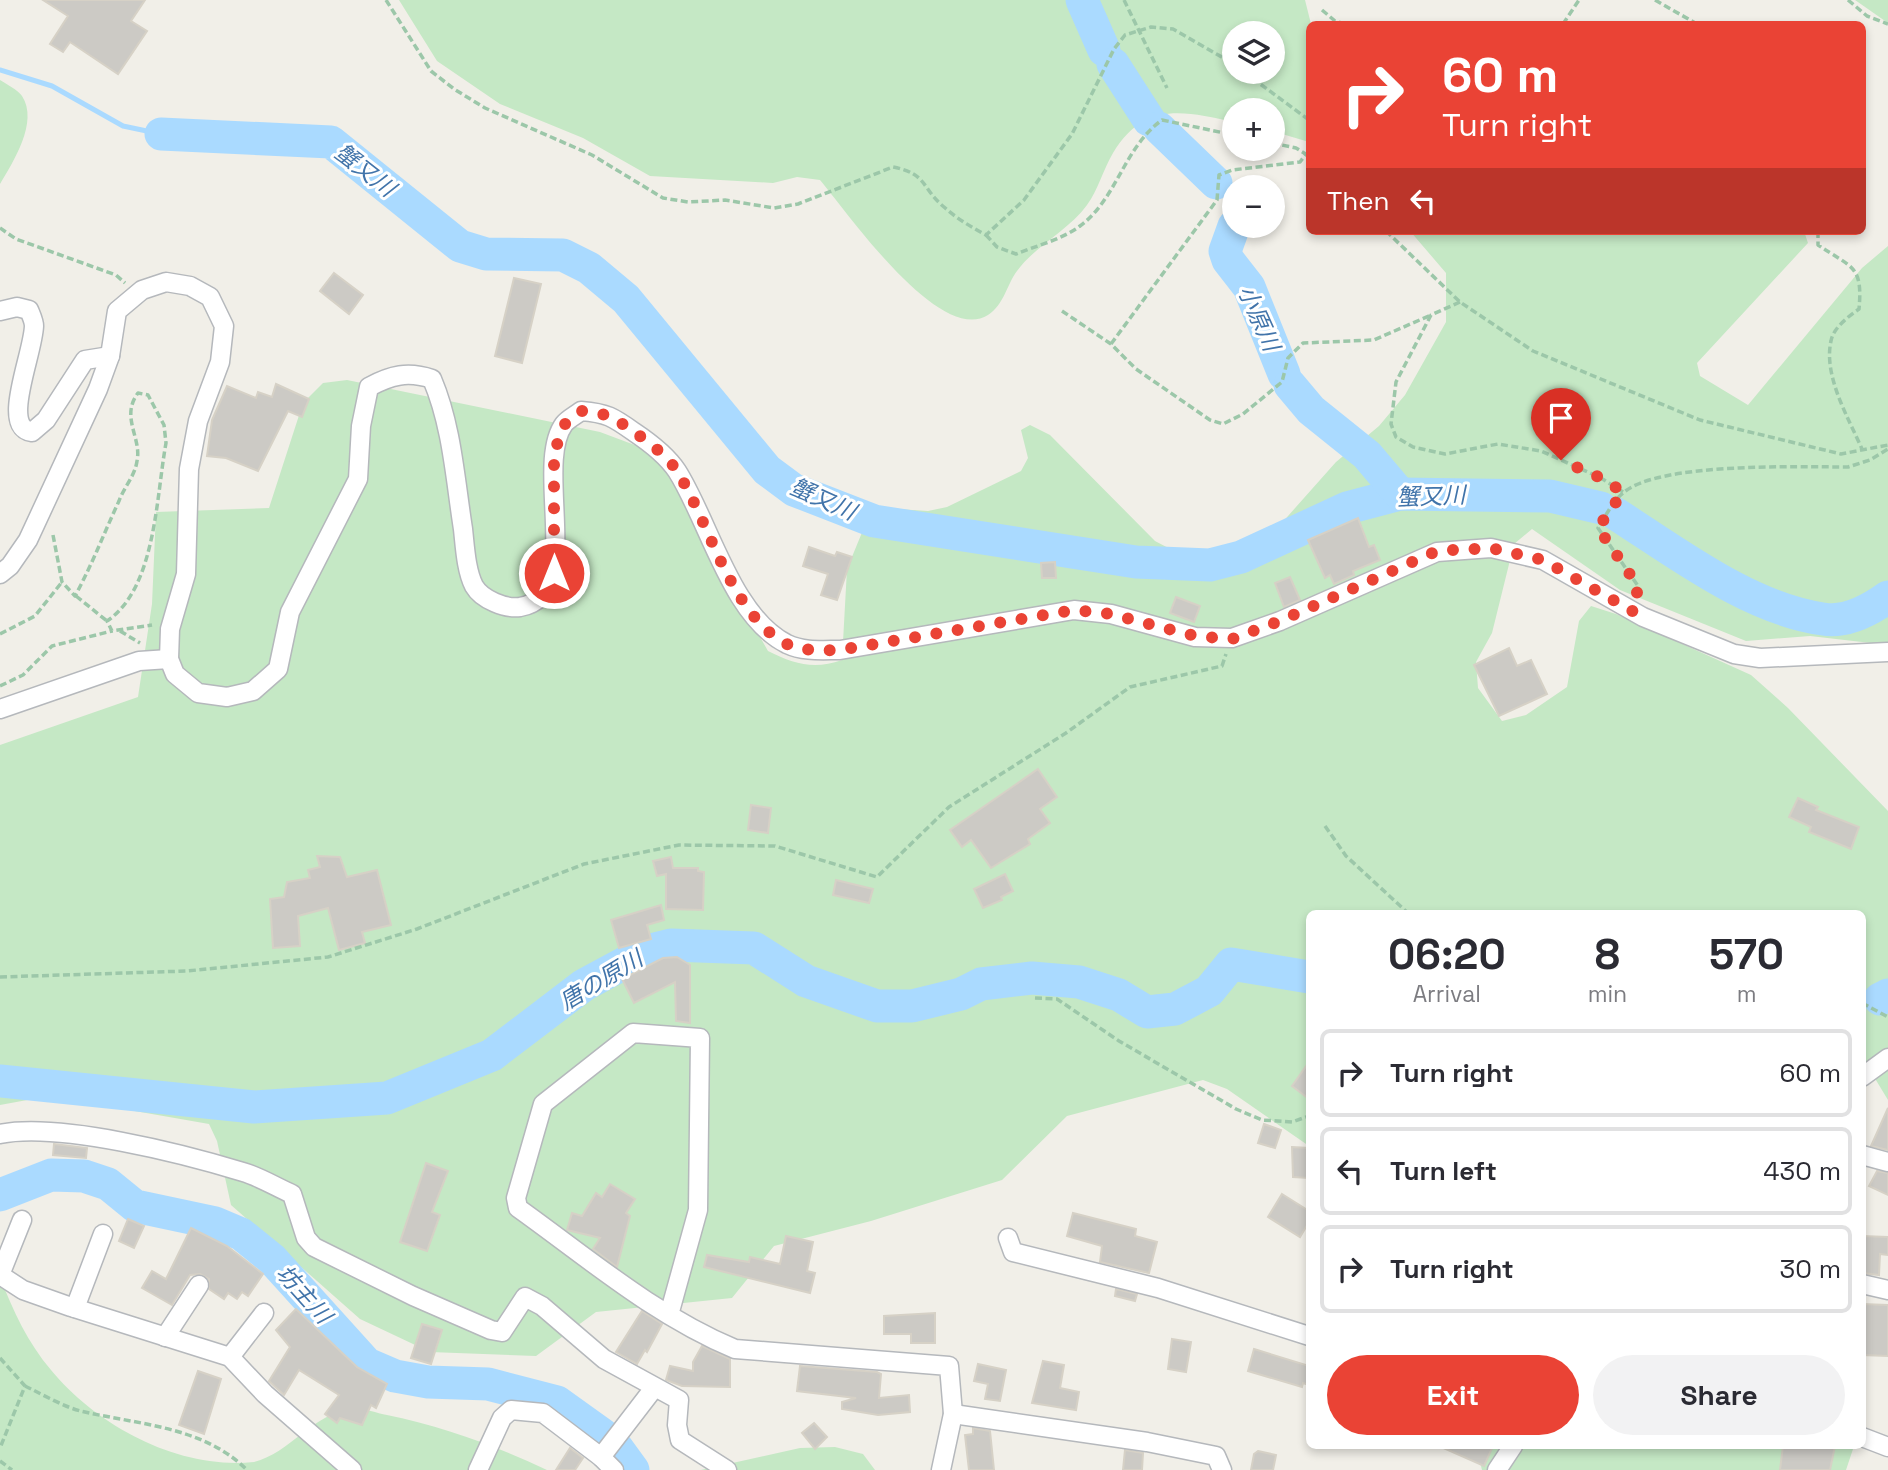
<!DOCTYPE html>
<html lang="en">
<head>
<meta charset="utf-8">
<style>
	:root { --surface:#fff; --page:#f2f2f3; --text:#2b2b33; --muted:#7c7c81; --line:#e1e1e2; --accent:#ea4335 }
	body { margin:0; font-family:"Space Grotesk","Noto Sans JP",sans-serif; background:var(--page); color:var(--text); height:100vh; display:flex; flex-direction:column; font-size:26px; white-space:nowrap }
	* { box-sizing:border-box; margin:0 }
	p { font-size:23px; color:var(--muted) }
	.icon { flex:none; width:38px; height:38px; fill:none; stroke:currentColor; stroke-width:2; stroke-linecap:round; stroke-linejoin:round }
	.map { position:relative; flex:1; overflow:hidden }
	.details { position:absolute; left:1306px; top:910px; width:560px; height:539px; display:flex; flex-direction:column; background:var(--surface); border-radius:10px; box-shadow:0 4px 10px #0003 }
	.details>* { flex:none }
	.top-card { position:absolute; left:1306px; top:21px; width:560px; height:214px; border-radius:10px; box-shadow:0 4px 10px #0003; background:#ea4335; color:#fff; overflow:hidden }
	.buttons { position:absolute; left:1222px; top:21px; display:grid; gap:14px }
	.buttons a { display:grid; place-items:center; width:63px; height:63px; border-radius:50%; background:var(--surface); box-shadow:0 4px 10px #0003; font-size:35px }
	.pin { position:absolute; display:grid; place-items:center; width:60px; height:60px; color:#fff; margin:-72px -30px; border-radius:50% 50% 50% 0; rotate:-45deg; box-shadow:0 0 7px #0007 }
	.pin .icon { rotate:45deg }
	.me { position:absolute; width:77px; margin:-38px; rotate:0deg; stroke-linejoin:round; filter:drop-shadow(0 0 5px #0008) }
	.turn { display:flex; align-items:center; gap:24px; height:147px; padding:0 21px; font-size:32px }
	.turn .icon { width:91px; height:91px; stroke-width:2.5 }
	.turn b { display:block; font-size:49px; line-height:60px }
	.then { display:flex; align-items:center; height:66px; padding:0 21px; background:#0003; gap:14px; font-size:26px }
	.eta { display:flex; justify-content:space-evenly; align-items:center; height:119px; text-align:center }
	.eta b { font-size:42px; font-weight:700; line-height:49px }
	.action { display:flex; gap:14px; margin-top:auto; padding:14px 21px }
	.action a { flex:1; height:80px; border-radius:42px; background:var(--accent); color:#fff; font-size:28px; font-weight:700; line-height:80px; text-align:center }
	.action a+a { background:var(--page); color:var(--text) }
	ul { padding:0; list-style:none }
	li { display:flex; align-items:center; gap:21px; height:88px; margin:0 14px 10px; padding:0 7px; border:4px solid var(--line); border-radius:10px }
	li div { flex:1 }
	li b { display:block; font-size:26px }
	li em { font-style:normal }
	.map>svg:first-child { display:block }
	.green { fill:#c5e8c5; fill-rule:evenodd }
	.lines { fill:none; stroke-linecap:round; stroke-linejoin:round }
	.stream { stroke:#aadaff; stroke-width:5 }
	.river { stroke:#aadaff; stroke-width:33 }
	.building { fill:#cccac5; stroke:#d6d1c6; stroke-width:2 }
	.minor-casing { stroke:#b5b8bc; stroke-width:21 }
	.path { stroke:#9cc7a9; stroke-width:3.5; stroke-dasharray:7 3.5; stroke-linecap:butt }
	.minor { stroke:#fff; stroke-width:18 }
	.route { stroke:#ea4335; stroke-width:12; stroke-dasharray:0 21.6 }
	.labels { text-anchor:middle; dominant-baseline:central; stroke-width:6; stroke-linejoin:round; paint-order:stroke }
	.water-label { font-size:23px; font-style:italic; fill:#4174aa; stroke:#fff }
</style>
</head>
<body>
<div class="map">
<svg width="1888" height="1470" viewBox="0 0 1888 1470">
	<rect width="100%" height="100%" fill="#f1efe8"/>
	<g class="green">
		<path d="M 399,0 L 1305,0 L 1311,24 L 1309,142 L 1272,131 L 1272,110 L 1234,110 L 1234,122 C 1184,111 1144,101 1113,153 C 1103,170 1098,190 1087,205 C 1068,231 1036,245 1017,271 C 1007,284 1004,305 988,315 C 940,346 847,212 820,180 L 797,177 L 773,183 L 650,176 L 583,138 L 500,104 L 437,61 ZM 1272,33 L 1272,72 L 1234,72 L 1234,33 Z"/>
		<path d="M 1855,0 L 1888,0 L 1888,23 Z"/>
		<path d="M 0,80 C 6,84 18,90 22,96 C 39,122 13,162 0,184 Z"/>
		<path d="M 1410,231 L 1804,231 L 1808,243 L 1697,363 L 1700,376 L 1748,405 L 1862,268 L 1888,246 L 1888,645 L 1810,636 L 1746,641 L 1620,590 L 1532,529 L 1514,544 L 1492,633 L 1476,662 L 1478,688 L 1502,721 L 1526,715 L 1567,687 L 1579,621 L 1591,606 L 1616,614 L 1751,675 L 1788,708 L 1888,811 L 1888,1100 L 1862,1057 L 1862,914 L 1309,914 L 1309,1146 L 1227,1089 L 1203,1080 L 1067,1116 L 1002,1180 L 871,1221 L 774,1246 L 732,1298 L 596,1312 L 536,1356 L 430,1352 L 360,1319 L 231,1205 L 217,1141 L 209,1124 L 49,1096 L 0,1105 L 0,745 L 138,697 L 152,604 L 156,512 L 269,508 L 303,403 L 323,383 L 347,380 L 600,432 L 640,447 L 662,464 L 768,651 C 794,664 814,670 842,660 L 847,569 L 870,513 L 882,508 L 928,511 L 947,507 L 1021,471 L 1028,458 L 1021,430 L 1030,425 L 1050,435 L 1155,541 L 1193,561 L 1208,561 L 1280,525 L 1336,462 L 1379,426 L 1405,395 L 1446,322 L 1446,273 Z"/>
		<path d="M 0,1277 C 13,1311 28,1343 51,1370 C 97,1426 179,1470 254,1462 C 290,1453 313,1414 350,1409 C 361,1407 375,1413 387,1415 C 444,1427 494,1445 547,1470 L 0,1470 Z"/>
		<path d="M 1476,1446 L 1854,1446 L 1846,1470 L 1482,1470 Z"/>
		<path d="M 835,1447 L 863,1454 L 875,1470 L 701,1470 L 800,1448 Z"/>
	</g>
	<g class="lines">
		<path class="stream" d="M 0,70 L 52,86 L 123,126 L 161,134"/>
		<g class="river">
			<path d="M 1082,0 L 1104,50"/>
			<path d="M 1113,64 L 1149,120"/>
			<path d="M 1159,128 L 1216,183"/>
			<path d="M 161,134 L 331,142 L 460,246 L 486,254 L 563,255 L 589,268 L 626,299 L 767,470 L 794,490 L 874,521 L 1136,562 L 1210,565 L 1241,557 L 1347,508 L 1400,494 L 1550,496 L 1601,508"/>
			<path d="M 1234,226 L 1225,251 L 1228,260 L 1249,287 L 1284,374"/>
			<path d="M 1290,385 L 1311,410 L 1367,455 L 1400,494"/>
			<path d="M 1616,514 C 1677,553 1750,609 1823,619 C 1846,623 1870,610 1888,597"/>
			<path d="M 1880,999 L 1888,995"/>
			<path d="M 0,1081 L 254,1107 L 387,1098 L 492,1055 L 584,985 L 647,951 L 671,945 L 754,948 L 806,981 L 877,1006 L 912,1006 L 961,994 L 981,984 L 1032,978 L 1079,982 L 1119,995 L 1147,1012 L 1175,1009 L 1209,991 L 1231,964 L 1309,977"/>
			<path d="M 0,1195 L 51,1175 L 84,1176 L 108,1184 L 135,1206 L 215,1223 L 241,1234 L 272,1259 L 367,1364 L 395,1376 L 428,1382 L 488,1384 L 557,1402 L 603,1435"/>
			<path d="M 617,1448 L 633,1470"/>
		</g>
	</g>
	<g class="building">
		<path d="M 43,0 L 145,0 L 131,21 L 147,31 L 118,74 L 70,42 L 63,52 L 50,44 L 68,16 Z"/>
		<path d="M 334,273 L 363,295 L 349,314 L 320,291 Z"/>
		<path d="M 514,278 L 541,284 L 522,363 L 495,356 Z"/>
		<path d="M 276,384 L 309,399 L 302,417 L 288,411 L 258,471 L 226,458 L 207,456 L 212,420 L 227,386 L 256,398 L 258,392 L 272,397 Z"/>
		<path d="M 1358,518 L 1369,547 L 1374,545 L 1380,560 L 1353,571 L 1354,575 L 1334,584 L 1330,575 L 1325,578 L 1308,540 Z"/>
		<path d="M 809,547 L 835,556 L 837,552 L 852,557 L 837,600 L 821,595 L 828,574 L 803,566 Z"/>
		<path d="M 1055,562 L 1056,578 L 1042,578 L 1041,563 Z"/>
		<path d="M 1290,577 L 1300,600 L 1284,607 L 1275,583 Z"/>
		<path d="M 1176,597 L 1200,606 L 1194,622 L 1170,613 Z"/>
		<path d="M 1509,648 L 1517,666 L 1531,660 L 1547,694 L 1499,716 L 1474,665 Z"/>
		<path d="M 1038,769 L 1057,797 L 1040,809 L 1050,823 L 1028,839 L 1030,844 L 991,868 L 971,840 L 962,847 L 950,830 Z"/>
		<path d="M 1798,798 L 1818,807 L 1816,810 L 1859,827 L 1851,849 L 1809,832 L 1811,827 L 1789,817 Z"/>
		<path d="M 751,805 L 771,808 L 768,833 L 748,830 Z"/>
		<path d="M 317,856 L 340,857 L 347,877 L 377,870 L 391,925 L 362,932 L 365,943 L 339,950 L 328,908 L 298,916 L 300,946 L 273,948 L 270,899 L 284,897 L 287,882 L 310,878 L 308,870 L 320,867 Z"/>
		<path d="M 671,857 L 673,868 L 698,868 L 698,871 L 704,872 L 703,910 L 666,909 L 666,874 L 657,876 L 653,861 Z"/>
		<path d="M 1005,874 L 1013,891 L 1001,897 L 1002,900 L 983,908 L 974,889 Z"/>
		<path d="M 836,880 L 873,889 L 869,903 L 833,895 Z"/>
		<path d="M 661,905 L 664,920 L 647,925 L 651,939 L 619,948 L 611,920 Z"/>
		<path d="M 677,957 L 690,965 L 690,1023 L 676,1021 L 675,982 L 634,1003 L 622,979 L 663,958 Z"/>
		<path d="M 1309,1062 L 1309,1099 L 1292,1086 Z"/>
		<path d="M 1888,1108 L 1888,1150 L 1871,1146 Z"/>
		<path d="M 1264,1124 L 1281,1130 L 1275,1148 L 1258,1143 Z"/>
		<path d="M 54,1144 L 87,1148 L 86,1158 L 53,1155 Z"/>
		<path d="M 1292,1147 L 1309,1148 L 1309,1178 L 1293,1177 Z"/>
		<path d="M 426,1163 L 448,1171 L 432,1212 L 440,1215 L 427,1251 L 400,1242 Z"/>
		<path d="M 1877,1171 L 1888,1173 L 1888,1195 L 1869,1186 Z"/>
		<path d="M 610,1184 L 635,1199 L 626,1213 L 630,1216 L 617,1267 L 593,1249 L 600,1238 L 567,1230 L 572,1213 L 582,1216 L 596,1193 L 602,1197 Z"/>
		<path d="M 1282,1194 L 1309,1211 L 1309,1222 L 1300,1237 L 1268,1217 Z"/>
		<path d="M 1073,1213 L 1136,1229 L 1135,1236 L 1157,1242 L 1149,1273 L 1100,1262 L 1102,1246 L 1067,1236 Z"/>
		<path d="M 128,1219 L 144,1226 L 134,1248 L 119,1241 Z"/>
		<path d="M 191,1228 L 227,1246 L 263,1274 L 248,1296 L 242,1292 L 237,1299 L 228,1293 L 224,1299 L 209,1289 L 209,1279 L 200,1274 L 190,1275 L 172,1305 L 142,1288 L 152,1271 L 166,1279 Z"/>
		<path d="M 786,1236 L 813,1242 L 807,1271 L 815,1273 L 810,1293 L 704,1267 L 707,1255 L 749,1262 L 750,1257 L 780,1264 Z"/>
		<path d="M 1862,1236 L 1888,1237 L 1888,1255 L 1880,1254 L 1879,1275 L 1863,1273 Z"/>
		<path d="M 1116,1289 L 1137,1294 L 1135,1301 L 1115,1296 Z"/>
		<path d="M 1862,1304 L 1888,1305 L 1888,1356 L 1862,1355 Z"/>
		<path d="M 296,1309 L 357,1367 L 387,1384 L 376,1408 L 371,1405 L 362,1425 L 340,1418 L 337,1423 L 325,1414 L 339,1395 L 299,1370 L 284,1395 L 269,1381 L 290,1347 L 276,1330 Z"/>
		<path d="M 642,1311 L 662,1324 L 647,1352 L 645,1350 L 637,1364 L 616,1352 Z"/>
		<path d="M 935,1313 L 935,1343 L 911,1343 L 911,1334 L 884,1334 L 884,1316 Z"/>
		<path d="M 422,1324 L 442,1330 L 431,1364 L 411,1358 Z"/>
		<path d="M 1172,1339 L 1191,1342 L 1186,1372 L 1168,1369 Z"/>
		<path d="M 702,1346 L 730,1359 L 730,1387 L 682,1386 L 666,1380 L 670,1366 L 693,1371 L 693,1362 Z"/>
		<path d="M 1254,1349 L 1309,1366 L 1309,1385 L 1303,1383 L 1302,1387 L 1248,1371 Z"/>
		<path d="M 1043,1361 L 1064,1365 L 1060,1388 L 1079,1392 L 1076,1410 L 1032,1403 Z"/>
		<path d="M 978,1364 L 1006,1370 L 1000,1401 L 985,1399 L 988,1384 L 974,1381 Z"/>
		<path d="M 800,1366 L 877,1372 L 881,1374 L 879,1398 L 909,1395 L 910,1412 L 878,1415 L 842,1409 L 842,1402 L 856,1398 L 797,1391 Z"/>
		<path d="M 198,1371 L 221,1379 L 204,1434 L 179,1425 Z"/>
		<path d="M 814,1423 L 827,1437 L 815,1449 L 802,1433 Z"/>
		<path d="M 973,1428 L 990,1431 L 994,1470 L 969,1470 L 965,1435 L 973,1434 Z"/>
		<path d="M 1439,1446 L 1493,1446 L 1484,1466 Z"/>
		<path d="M 1783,1446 L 1835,1446 L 1830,1470 L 1780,1470 Z"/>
		<path d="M 570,1448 L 583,1458 L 575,1470 L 556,1470 Z"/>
		<path d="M 1125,1450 L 1143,1453 L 1142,1470 L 1123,1470 Z"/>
		<path d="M 1258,1451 L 1276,1455 L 1273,1470 L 1251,1470 L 1254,1454 Z"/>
	</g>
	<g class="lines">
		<defs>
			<g id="minor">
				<path d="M 0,311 L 17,307 L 29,310 C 31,315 34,321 34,326 C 33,355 0,428 32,432 L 46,420 L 85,360 L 110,356"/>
				<path d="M 0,574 L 10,566 L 28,540 L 98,389 L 110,356 L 117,311 L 142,290 L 166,282 L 190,286 L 210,297 L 224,326 L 220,362 L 198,421 L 189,469 L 186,574 L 170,629 L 169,659 L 175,674 L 198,693 L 227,697 L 253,691 L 278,669 L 290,612 L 358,479 L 361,426 L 369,387 C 391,375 408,371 432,379 C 452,426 455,478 463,529 C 465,547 466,570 474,586 C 482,600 506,609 520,607 C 586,596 533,466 564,424 C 568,419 576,415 581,411 C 607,413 613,417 634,432 C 649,442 667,456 677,471 C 709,521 731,616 787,644 C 804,652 822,650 840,650 L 1074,610 L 1111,614 L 1195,637 L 1232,638 L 1280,621 L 1437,552 L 1491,548 L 1543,560 L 1643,617 L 1734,654 L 1760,658 L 1888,652"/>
				<path d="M 0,709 L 139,661 L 169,659"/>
				<path d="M 1862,1077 L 1888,1058"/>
				<path d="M 0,1134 C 59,1122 184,1154 243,1172 C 260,1177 276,1187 292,1194 L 306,1238 L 314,1247 L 413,1296 L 491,1330 L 502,1332 L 525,1297 L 542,1306 L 604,1359 L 679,1400 L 677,1425 L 680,1440 L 727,1470"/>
				<path d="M 1862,1155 L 1888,1162"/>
				<path d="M 1008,1238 L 1013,1252 L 1158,1288 L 1309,1336"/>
				<path d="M 0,1275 L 23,1290 L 71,1307 L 230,1357 L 265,1394 L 352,1470"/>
				<path d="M 0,1275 L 22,1220"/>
				<path d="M 1862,1284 L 1888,1290"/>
				<path d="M 75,1308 L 103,1234"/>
				<path d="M 669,1315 L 698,1210 L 700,1038 L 633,1033 L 543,1104 L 516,1198 L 518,1208 C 588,1258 654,1315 735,1349 L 949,1366 L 953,1414 L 941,1470"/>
				<path d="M 165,1337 L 199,1285"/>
				<path d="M 230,1357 L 264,1313"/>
				<path d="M 953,1414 L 1147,1442 L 1216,1456 L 1222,1470"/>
				<path d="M 1862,1437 L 1888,1447"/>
				<path d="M 601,1457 L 654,1388"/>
				<path d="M 478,1470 L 502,1418 L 511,1410 L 543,1413 L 601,1457 L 614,1470"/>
				<path d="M 1497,1470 L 1513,1446"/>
			</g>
		</defs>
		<use href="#minor" class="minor-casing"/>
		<g class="path">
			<path d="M 386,0 L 431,71 L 454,89 L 485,108 L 592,155 L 663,198 L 688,202 L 725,200 L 774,208 L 798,204 L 893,167 C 928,174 921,188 944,207 C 956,218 971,227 986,235 L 1024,200 L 1072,134 L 1114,49 L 1125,35 L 1151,27 L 1173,29 L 1234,64"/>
			<path d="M 1124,0 L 1167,88"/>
			<path d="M 1655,0 L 1697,24"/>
			<path d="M 1848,0 L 1867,16 L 1888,24"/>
			<path d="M 1322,10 L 1335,21 L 1345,24"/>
			<path d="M 1563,24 L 1579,0"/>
			<path d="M 1244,72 L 1309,120"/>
			<path d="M 1272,143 L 1296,148 L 1309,156"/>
			<path d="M 0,228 L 16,239 L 116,275 L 125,283"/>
			<path d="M 1386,231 L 1460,302 L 1533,351 L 1700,420 L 1841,454 L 1888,445"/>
			<path d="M 1818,231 L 1818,245 C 1852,268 1863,265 1859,309 C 1849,316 1833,328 1831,341 C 1823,376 1849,419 1862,449"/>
			<path d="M 986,235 L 997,247 L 1016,254 C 1036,246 1063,239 1080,226 C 1117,199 1124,147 1162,120 L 1234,135"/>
			<path d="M 1460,302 L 1431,315 L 1396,382 L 1391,424 L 1396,437 L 1413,447 L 1445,454 L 1498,444 L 1541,451 L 1601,478 L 1623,492"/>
			<path d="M 1062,311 L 1111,344 L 1136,369 L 1210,420 L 1223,424 L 1243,414 L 1282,382 L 1288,358 L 1303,343 L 1374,340 L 1431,315"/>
			<path d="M 1111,344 L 1217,200 L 1219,175 L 1232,170 L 1300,162 L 1306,154"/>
			<path d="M 53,535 L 62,582 L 75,596 C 92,565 104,533 119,501 C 124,487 135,476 137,461 C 142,438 120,417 138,393 L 148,395 L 164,425 L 166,443 C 156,497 156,588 107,621 L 112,631 L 152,625"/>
			<path d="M 1637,595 L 1638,586 L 1598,528 C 1605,517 1613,501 1623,493 C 1658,462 1799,467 1848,467 L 1870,460 L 1888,449"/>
			<path d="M 76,596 L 107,621"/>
			<path d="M 120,631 L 140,643"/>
			<path d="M 0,634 L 35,616 L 62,582"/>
			<path d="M 0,686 L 23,675 L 52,646 L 112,631"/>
			<path d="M 1325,826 L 1346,856 L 1409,914"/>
			<path d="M 0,977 L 187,971 L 328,957 L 417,929 L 584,864 L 679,845 L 775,846 L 877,877 L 949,807 L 1066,733 L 1130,687 L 1222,666 L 1226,654"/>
			<path d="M 1035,998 L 1057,999 L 1119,1041 L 1236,1109 L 1262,1120 L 1292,1122 L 1309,1116"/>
			<path d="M 1862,1003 L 1888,1017"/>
			<path d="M 0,1358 L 25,1386 L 0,1448"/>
			<path d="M 25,1386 C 44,1395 65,1408 85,1412 C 142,1425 204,1427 247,1470"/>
			<path d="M 0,1461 L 12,1470"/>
		</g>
		<use href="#minor" class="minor"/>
	</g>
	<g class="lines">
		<path class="route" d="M 554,573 L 554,453 L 564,425 L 581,411 C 607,413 613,417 634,432 C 649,442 667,456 677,471 C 709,521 731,616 787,644 C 804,652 822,650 840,650 L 1074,610 L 1111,614 L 1195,636 L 1232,639 L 1280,621 L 1437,551 L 1491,548 L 1543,560 L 1634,612 L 1638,586 L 1598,528 L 1623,492 L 1601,478 L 1561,460"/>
	</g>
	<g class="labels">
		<g class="water-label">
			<text transform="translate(365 170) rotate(38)">蟹又川</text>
			<text transform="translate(1259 318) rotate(66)">小原川</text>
			<text transform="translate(1431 496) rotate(-2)">蟹又川</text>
			<text transform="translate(823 499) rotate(24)">蟹又川</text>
			<text transform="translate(601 980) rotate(-31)">唐の原川</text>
			<text transform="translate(304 1294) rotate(48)">坊主川</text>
		</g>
	</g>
</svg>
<div class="buttons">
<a><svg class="icon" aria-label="layers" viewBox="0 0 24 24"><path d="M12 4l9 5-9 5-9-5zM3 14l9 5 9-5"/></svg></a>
<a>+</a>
<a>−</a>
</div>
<div class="pin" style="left:1561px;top:460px;background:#d93025"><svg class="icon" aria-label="arrive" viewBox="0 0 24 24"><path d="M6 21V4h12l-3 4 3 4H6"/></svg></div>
<svg class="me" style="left:554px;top:573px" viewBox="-20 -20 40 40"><circle r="17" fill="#ea4335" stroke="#fff" stroke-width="3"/><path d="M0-11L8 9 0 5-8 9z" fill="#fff"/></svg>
<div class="top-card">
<div class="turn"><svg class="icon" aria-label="right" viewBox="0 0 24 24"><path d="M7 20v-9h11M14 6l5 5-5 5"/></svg><div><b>60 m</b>Turn right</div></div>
<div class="then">Then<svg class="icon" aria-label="left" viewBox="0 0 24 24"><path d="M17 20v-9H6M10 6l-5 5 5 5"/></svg></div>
</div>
<section class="details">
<div class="eta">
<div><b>06:20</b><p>Arrival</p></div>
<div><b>8</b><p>min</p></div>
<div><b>570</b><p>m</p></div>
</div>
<ul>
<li><svg class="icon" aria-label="right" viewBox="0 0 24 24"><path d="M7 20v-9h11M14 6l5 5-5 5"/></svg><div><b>Turn right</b></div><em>60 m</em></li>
<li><svg class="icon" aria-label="left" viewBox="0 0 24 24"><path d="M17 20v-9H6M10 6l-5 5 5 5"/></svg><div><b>Turn left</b></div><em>430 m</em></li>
<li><svg class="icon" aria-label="right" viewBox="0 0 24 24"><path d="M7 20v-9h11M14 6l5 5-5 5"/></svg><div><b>Turn right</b></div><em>30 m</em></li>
</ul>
<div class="action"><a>Exit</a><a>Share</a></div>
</section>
</div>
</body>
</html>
